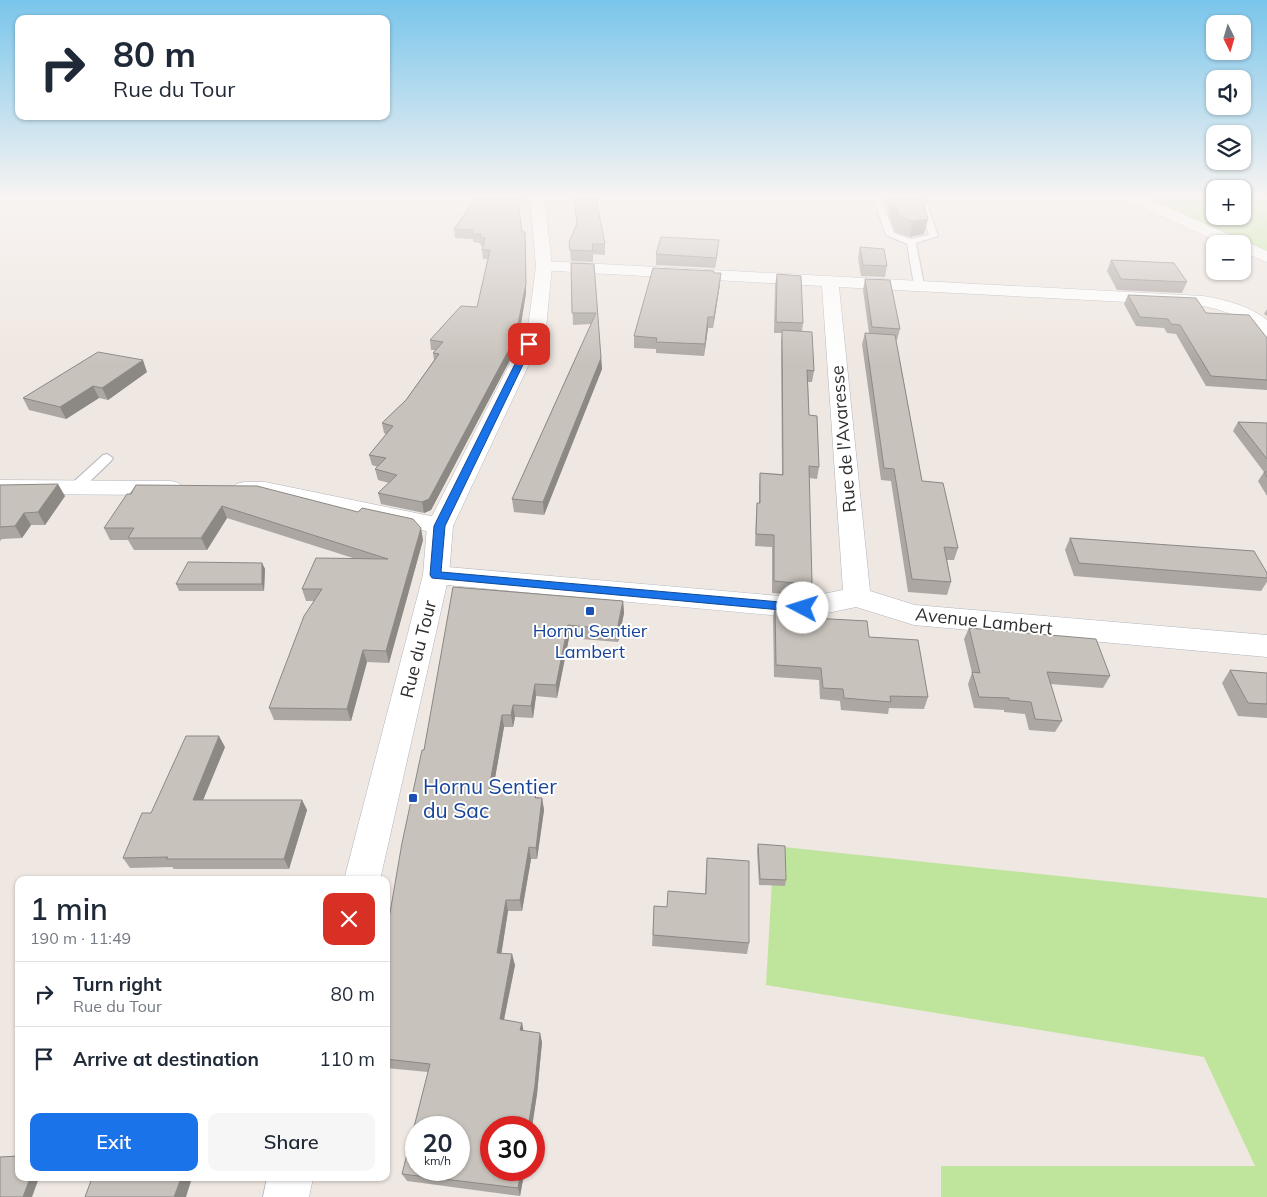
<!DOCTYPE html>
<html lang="en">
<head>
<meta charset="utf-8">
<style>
	:root { --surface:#fff; --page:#f6f6f7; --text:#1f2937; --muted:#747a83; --line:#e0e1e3; --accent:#1a73e8 }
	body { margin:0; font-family:Mulish,sans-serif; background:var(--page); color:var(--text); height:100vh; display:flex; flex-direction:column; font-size:19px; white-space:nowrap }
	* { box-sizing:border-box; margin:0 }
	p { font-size:16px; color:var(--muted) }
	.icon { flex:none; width:28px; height:28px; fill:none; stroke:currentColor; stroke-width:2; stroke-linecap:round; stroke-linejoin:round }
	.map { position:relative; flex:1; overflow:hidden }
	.drawer { position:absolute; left:15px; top:876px; width:375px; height:305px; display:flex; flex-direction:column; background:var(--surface); border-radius:10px; box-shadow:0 1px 4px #0004 }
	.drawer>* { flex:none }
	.top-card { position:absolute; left:15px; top:15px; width:375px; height:105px; border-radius:10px; box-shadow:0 1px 4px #0004; background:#fff; color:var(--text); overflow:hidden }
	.needle { width:32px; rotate:175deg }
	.tools { position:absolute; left:1206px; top:15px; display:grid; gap:10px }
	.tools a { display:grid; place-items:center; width:45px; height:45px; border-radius:10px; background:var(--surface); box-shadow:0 1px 4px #0004; font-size:25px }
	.speed { position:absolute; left:405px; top:1116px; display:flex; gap:10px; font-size:25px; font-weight:700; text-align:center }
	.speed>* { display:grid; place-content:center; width:65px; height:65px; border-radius:50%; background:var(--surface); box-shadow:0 1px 4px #0004; line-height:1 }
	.speed small { font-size:12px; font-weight:400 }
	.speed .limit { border:8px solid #d22; background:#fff; color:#111 }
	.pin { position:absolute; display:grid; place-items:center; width:42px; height:42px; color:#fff; margin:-21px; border-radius:10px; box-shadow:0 2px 8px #0006 }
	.me { position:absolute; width:55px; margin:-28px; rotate:275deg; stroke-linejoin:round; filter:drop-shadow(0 0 4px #0008) }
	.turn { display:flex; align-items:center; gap:18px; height:105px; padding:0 15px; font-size:22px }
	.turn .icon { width:65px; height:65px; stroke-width:2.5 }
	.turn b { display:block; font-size:35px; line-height:42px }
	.round { display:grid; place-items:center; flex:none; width:52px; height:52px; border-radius:10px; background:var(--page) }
	.headline { display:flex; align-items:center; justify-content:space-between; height:85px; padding:0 15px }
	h1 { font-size:30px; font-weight:600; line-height:38px }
	.action { display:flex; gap:10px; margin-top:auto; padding:10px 15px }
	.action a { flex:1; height:58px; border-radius:10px; background:var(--accent); color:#fff; font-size:20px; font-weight:600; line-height:58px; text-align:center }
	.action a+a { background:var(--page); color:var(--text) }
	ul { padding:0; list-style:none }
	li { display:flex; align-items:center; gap:15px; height:65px; padding:0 15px; border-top:1px solid var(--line) }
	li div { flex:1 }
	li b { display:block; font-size:19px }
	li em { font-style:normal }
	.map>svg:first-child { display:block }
	.green { fill:#bfe59d }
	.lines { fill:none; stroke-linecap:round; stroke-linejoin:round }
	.service-casing { stroke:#b1b5be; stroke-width:2 }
	.minor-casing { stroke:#b1b5be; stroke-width:1 }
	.tertiary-casing { stroke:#b1b5be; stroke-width:1 }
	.service { fill:#fff; fill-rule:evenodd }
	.minor { fill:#fff; fill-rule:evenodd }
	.tertiary { fill:#fff; fill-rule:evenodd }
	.wall { fill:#aca7a2 }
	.shaded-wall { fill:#8c8884 }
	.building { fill:#c8c2bc; stroke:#8c8884; fill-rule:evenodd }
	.route { fill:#1a73e8; stroke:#114b97 }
	.transit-dot { fill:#1a4fb4; stroke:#fff; stroke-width:2 }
	.labels { text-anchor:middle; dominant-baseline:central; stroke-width:4; stroke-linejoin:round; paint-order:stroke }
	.street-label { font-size:18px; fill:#2e2e2e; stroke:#fff }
	.transit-label { font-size:18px; fill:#164399; stroke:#fff }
	.near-transit-label { font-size:21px; fill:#164399; stroke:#fff; text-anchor:start }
</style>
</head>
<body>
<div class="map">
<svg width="1267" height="1197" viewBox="0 0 1267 1197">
	<rect width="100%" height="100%" fill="#efe7e1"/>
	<g class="green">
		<path d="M 1140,196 L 1215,196 L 1215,216 L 1242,216 L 1243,196 L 1267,196 L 1267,252 Z"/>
		<path d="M 774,846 L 1267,898 L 1267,1197 L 941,1197 L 941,1166 L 1255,1166 L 1204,1057 L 766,985 Z"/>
	</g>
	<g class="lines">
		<defs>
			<g id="service">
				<path d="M 874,196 L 881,198 L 894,233 L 911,239 L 929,235 L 919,203 L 923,201 L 927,203 L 938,236 L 916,243 L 924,285 L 922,287 L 919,288 L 914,285 L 907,244 L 886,235 L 873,198 Z"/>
				<path d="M 107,454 L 113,458 L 111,461 L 80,491 L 70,491 L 68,488 L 70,485 L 103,455 Z"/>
			</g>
			<g id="minor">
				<path d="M 1122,196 L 1142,196 L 1267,251 L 1267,262 L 1242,252 L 1242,244 L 1223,244 L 1124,199 Z"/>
				<path d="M 544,261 L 1203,296 C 1226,300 1248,305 1267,320 L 1267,337 C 1258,334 1253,326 1245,321 C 1232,313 1218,309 1203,306 L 839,287 L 870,591 L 915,605 L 1267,635 L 1267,657 L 914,625 L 856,607 L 803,618 L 436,584 L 427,581 L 423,575 L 427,569 L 436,566 L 803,598 L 843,590 L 822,286 L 538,270 L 536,266 L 538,262 Z"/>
				<path d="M 0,480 L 171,481 L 179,483 L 183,488 L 179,493 L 171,495 L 0,494 Z"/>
				<path d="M 244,482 L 265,482 L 440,518 L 449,520 L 453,526 L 449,532 L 440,534 L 265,496 L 244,496 L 236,494 L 232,489 L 236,484 Z"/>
			</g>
			<g id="tertiary">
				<path d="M 530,196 L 544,196 L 552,266 L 546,328 L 453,526 L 449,575 L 380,880 L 344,880 L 423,575 L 427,526 L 528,328 L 536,266 Z"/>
				<path d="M 267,1178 L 313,1178 L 309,1197 L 263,1197 Z"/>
			</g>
		</defs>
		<use href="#service" class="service-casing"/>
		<use href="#minor" class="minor-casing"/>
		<use href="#tertiary" class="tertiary-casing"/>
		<use href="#service" class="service"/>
		<use href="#minor" class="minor"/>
		<use href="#tertiary" class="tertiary"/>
	</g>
	<g class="wall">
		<path d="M 478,196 L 524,196 L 524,202 L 518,202 L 522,232 L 525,240 L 526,293 L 520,330 L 521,339 L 431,510 L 424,513 L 381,504 L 378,493 L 389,483 L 378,480 L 375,469 L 378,467 L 372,465 L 369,455 L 386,434 L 384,433 L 382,423 L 406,400 L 434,360 L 433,353 L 435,350 L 431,350 L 430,340 L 477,307 L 488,259 L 483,259 L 482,250 L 483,246 L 481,246 L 480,243 L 473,242 L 473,239 L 455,238 L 454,229 Z"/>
		<path d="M 886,196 L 921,196 L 928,219 L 924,234 L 910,237 L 895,232 L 889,215 Z"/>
		<path d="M 574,200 L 605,244 L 605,255 L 593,254 L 593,262 L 571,261 L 569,242 L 577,226 Z"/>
		<path d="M 860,247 L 887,266 L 885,277 L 861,276 L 858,258 Z"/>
		<path d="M 718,250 L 715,268 L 656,265 L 656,254 Z"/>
		<path d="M 1111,260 L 1187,282 L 1182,293 L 1117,290 L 1107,271 Z"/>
		<path d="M 571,263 L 594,264 L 602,369 L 544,515 L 514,512 L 512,499 L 591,324 L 573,325 Z"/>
		<path d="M 714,273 L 720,284 L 713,328 L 708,328 L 704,356 L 656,353 L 656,349 L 634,348 L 634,336 Z"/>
		<path d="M 777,274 L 803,323 L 802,331 L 814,371 L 812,382 L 808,382 L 809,415 L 819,467 L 817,479 L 809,478 L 810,595 L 803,596 L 772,593 L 772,547 L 755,546 L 756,515 L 757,503 L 759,503 L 759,485 L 760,473 L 782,474 L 781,341 L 782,333 L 774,333 L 775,285 Z"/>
		<path d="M 865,279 L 900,329 L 897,340 L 896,340 L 922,481 L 958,548 L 954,560 L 947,560 L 951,582 L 947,595 L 908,592 L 891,481 L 881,480 L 862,344 L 865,333 L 869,333 L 863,290 Z"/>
		<path d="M 1128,295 L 1206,313 L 1267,338 L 1267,390 L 1206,386 L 1176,334 L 1167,333 L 1164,328 L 1136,326 L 1124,304 Z"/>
		<path d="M 1267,309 L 1267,316 L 1264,314 Z"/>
		<path d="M 147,372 L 108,400 L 99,398 L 66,419 L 29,410 L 23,398 Z"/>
		<path d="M 1238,422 L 1267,423 L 1267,496 L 1258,481 L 1264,472 L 1233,431 Z"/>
		<path d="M 0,485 L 65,496 L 45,525 L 31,525 L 22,538 L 2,539 L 0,541 Z"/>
		<path d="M 136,485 L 423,540 L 389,663 L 367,662 L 351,721 L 274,720 L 269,708 L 314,601 L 306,601 L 302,589 L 353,558 L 227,518 L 207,550 L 134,550 L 128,540 L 110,540 L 104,528 Z"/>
		<path d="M 1070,538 L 1267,573 L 1267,582 L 1261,591 L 1074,576 L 1065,550 Z"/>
		<path d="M 262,563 L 265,569 L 264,591 L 179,591 L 176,584 Z"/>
		<path d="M 453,587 L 623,601 L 624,613 L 618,642 L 569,638 L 557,698 L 536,696 L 533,718 L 515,717 L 513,727 L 504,727 L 493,789 L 542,798 L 544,810 L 537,859 L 531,859 L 522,911 L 508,911 L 501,953 L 515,965 L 504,1020 L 522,1023 L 523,1030 L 542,1042 L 537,1094 L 520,1196 L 407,1181 L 402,1174 L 428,1072 L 386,1068 L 386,936 L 424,750 Z"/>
		<path d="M 775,605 L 813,618 L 869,637 L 928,697 L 924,709 L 889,708 L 888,714 L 841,710 L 840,701 L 820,699 L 819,680 L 774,677 L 773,617 Z"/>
		<path d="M 969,628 L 1110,676 L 1103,688 L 1050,684 L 1062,721 L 1055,732 L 1029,730 L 1025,714 L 1004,712 L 1004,710 L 974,708 L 968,684 L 972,673 L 964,639 Z"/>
		<path d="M 1230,670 L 1267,673 L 1267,718 L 1238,716 L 1222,683 Z"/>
		<path d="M 225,747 L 203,800 L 302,800 L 307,810 L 289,869 L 174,869 L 172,867 L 130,868 L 123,858 L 151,813 Z"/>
		<path d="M 758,844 L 786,880 L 785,886 L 759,885 L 757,850 Z"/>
		<path d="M 707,858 L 749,943 L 747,954 L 652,946 L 654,906 L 667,907 L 705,894 L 706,869 Z"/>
	</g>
	<g class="shaded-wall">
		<path d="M 928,219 L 924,234 L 910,237 L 913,221 Z"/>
		<path d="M 525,232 L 526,293 L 520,330 L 521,339 L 431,510 L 424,513 L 422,502 L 517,329 Z"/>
		<path d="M 719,240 L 718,250 L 715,268 L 716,258 Z"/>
		<path d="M 721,273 L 720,284 L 713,328 L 714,317 Z"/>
		<path d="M 708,317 L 708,328 L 704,356 L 705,344 Z"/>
		<path d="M 601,358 L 602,369 L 544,515 L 543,502 Z"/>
		<path d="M 143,360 L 147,372 L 108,400 L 102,388 Z"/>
		<path d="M 93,386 L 99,398 L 66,419 L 60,407 Z"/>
		<path d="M 58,484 L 65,496 L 45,525 L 38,512 Z"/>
		<path d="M 222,506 L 227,518 L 207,550 L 201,538 Z"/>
		<path d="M 24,513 L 31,525 L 22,538 L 15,526 Z"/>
		<path d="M 421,528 L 423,540 L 389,663 L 386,651 Z"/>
		<path d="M 262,563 L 265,569 L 264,591 L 262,584 Z"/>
		<path d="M 812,583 L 810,595 L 803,596 L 805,584 Z"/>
		<path d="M 623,601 L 624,613 L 618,642 L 617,630 Z"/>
		<path d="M 568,625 L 569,638 L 557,698 L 556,685 Z"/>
		<path d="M 363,650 L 367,662 L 351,721 L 347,709 Z"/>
		<path d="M 535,684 L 536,696 L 533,718 L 531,706 Z"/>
		<path d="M 513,705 L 515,717 L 513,727 L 511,715 Z"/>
		<path d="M 502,715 L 504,727 L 491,801 L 489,789 Z"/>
		<path d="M 219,736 L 225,747 L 199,810 L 193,800 Z"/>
		<path d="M 542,798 L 544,810 L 537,859 L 536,848 Z"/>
		<path d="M 302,800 L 307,810 L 289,869 L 284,859 Z"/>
		<path d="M 529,847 L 531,859 L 522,911 L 520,900 Z"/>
		<path d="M 506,900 L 508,911 L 500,963 L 497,953 Z"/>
		<path d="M 512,954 L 515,965 L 502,1029 L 500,1019 Z"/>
		<path d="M 522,1023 L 524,1033 L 520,1030 Z"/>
		<path d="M 540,1033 L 542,1042 L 537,1094 L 532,1128 L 528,1128 Z"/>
		<path d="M 521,1170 L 525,1170 L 520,1196 L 518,1188 Z"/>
		<path d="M 30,1178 L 39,1178 L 32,1197 L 23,1197 Z"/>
		<path d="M 181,1178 L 192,1178 L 186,1197 L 174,1197 Z"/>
	</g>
	<g class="building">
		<path d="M 478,196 L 517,196 L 522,232 L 525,232 L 526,284 L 517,329 L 520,329 L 429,499 L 422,502 L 378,493 L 397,475 L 375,469 L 386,458 L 369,455 L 393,426 L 382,423 L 406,400 L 439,354 L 433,353 L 443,342 L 430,340 L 461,306 L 477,307 L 490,250 L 482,250 L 485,238 L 480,237 L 481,234 L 472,234 L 473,230 L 454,229 Z"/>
		<path d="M 891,196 L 921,196 L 928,219 L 913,221 L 899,216 Z"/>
		<path d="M 596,199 L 605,244 L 592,244 L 593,251 L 570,250 L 569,242 L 577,224 L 574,200 Z"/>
		<path d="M 661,237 L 719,240 L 716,258 L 656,254 Z"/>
		<path d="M 860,247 L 884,249 L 887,266 L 863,265 Z"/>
		<path d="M 1111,260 L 1174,263 L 1187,282 L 1121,279 Z"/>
		<path d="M 571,263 L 594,264 L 601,358 L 543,502 L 512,499 L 596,313 L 572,313 Z"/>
		<path d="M 653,268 L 714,271 L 714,273 L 721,273 L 714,317 L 708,317 L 705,344 L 656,342 L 657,338 L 634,336 Z"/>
		<path d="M 777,274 L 801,276 L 803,323 L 776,322 Z"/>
		<path d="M 865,279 L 890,280 L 900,329 L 872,327 Z"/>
		<path d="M 1128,295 L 1196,298 L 1206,313 L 1249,315 L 1267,338 L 1267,380 L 1211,376 L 1180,325 L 1171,324 L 1168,319 L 1140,317 Z"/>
		<path d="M 782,330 L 812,332 L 814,371 L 807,370 L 809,415 L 817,416 L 819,467 L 809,466 L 812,583 L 805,584 L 774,581 L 774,535 L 756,534 L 757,503 L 760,503 L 760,473 L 783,475 Z"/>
		<path d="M 865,333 L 895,335 L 922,481 L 943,483 L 958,548 L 944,547 L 951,582 L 912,579 L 894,469 L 884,468 Z"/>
		<path d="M 98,352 L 143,360 L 102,388 L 93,386 L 60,407 L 23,398 Z"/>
		<path d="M 1238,422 L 1267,423 L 1267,459 Z"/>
		<path d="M 1264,472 L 1267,472 L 1267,477 Z"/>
		<path d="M 58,484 L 38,512 L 24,513 L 15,526 L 0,527 L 0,485 Z"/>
		<path d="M 136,485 L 257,486 L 358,512 L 362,508 L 413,519 L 421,528 L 386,651 L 363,650 L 347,709 L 269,708 L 304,616 L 322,589 L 302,589 L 316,558 L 388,559 L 222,506 L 201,538 L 128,538 L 134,528 L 104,528 L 127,494 L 131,494 Z"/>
		<path d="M 1070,538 L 1254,551 L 1267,573 L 1267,578 L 1079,563 Z"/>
		<path d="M 188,562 L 262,563 L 262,584 L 176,584 Z"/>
		<path d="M 453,587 L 623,601 L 617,630 L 568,625 L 556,685 L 535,684 L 531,706 L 513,705 L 511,715 L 502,715 L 489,789 L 536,794 L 535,798 L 542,798 L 536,848 L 529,847 L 520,900 L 506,900 L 497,953 L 512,954 L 500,1019 L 522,1023 L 520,1030 L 540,1033 L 535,1085 L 528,1128 L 491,1128 L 491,1170 L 521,1170 L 518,1188 L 402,1174 L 430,1064 L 386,1059 L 386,936 L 402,843 L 422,750 L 424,750 ZM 416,1128 L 459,1128 L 459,1170 L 416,1170 Z"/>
		<path d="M 775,605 L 805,608 L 813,606 L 813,618 L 867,621 L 869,637 L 918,640 L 928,697 L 890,696 L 891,702 L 844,698 L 843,689 L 823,688 L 821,668 L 776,665 Z"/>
		<path d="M 969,628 L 1096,639 L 1110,676 L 1047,672 L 1062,721 L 1035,719 L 1031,702 L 1009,700 L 1009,698 L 979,697 L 972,672 L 980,673 Z"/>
		<path d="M 1230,670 L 1267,673 L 1267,704 L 1248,703 Z"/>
		<path d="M 186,736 L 219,736 L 193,800 L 302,800 L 284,859 L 166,859 L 168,857 L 123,858 L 142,813 L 151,813 Z"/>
		<path d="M 758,844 L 785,846 L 786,880 L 760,879 Z"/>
		<path d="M 707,858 L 749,861 L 749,943 L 653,935 L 654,906 L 667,907 L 668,891 L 706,894 Z"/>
		<path d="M 19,1156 L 19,1178 L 30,1178 L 23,1197 L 0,1197 L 0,1157 Z"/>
		<path d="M 92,1178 L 181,1178 L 174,1197 L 85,1197 Z"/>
	</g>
	<linearGradient id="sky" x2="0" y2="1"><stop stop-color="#79c5eb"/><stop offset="0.54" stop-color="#f8f4f2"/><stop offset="1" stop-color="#f8f4f2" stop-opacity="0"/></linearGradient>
	<rect width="1267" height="364" fill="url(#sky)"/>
	<path class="route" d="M 529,342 L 533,344 L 445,526 L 441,572 L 803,604 L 809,608 L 807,611 L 803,612 L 432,578 L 430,575 L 434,526 L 525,344 Z"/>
	<g class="transit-dot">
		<rect x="585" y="606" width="10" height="10" rx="2.5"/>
		<rect x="408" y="793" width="10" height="10" rx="2.5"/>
	</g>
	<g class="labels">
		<g class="street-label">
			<text transform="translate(843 439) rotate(-95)">Rue de l'Avaresse</text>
			<text transform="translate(984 621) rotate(6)">Avenue Lambert</text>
			<text transform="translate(418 649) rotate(-76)">Rue du Tour</text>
		</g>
		<g class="transit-label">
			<text x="590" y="630">Hornu Sentier<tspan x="590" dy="21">Lambert</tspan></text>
		</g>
		<g class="near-transit-label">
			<text x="423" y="786">Hornu Sentier<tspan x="423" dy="24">du Sac</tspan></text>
		</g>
	</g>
</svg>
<div class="tools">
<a><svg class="needle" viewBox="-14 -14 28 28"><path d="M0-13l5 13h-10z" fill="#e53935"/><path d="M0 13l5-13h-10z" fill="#747a83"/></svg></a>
<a><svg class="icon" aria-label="sound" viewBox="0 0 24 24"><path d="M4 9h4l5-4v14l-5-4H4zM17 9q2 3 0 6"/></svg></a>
<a><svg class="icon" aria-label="layers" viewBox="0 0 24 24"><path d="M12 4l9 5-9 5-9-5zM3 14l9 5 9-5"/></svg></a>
<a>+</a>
<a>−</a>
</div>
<div class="speed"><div>20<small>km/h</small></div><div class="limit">30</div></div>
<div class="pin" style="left:529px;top:344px;background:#d93025"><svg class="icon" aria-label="arrive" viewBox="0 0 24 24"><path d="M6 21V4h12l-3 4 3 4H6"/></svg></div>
<svg class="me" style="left:803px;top:608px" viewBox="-20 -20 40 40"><circle r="19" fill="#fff"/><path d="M0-13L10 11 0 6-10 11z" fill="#1a73e8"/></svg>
<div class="top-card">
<div class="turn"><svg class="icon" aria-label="right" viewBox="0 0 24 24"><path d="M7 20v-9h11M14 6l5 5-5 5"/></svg><div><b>80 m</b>Rue du Tour</div></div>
</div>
<section class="drawer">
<div class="headline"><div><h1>1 min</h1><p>190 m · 11:49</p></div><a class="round" style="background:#d93025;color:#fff"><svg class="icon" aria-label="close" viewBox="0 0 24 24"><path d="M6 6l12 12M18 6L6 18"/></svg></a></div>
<ul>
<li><svg class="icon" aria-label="right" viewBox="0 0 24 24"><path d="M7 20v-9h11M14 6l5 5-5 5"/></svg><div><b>Turn right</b><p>Rue du Tour</p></div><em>80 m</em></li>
<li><svg class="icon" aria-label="arrive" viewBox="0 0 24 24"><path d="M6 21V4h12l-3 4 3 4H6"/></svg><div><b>Arrive at destination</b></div><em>110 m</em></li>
</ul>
<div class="action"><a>Exit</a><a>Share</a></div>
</section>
</div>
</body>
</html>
